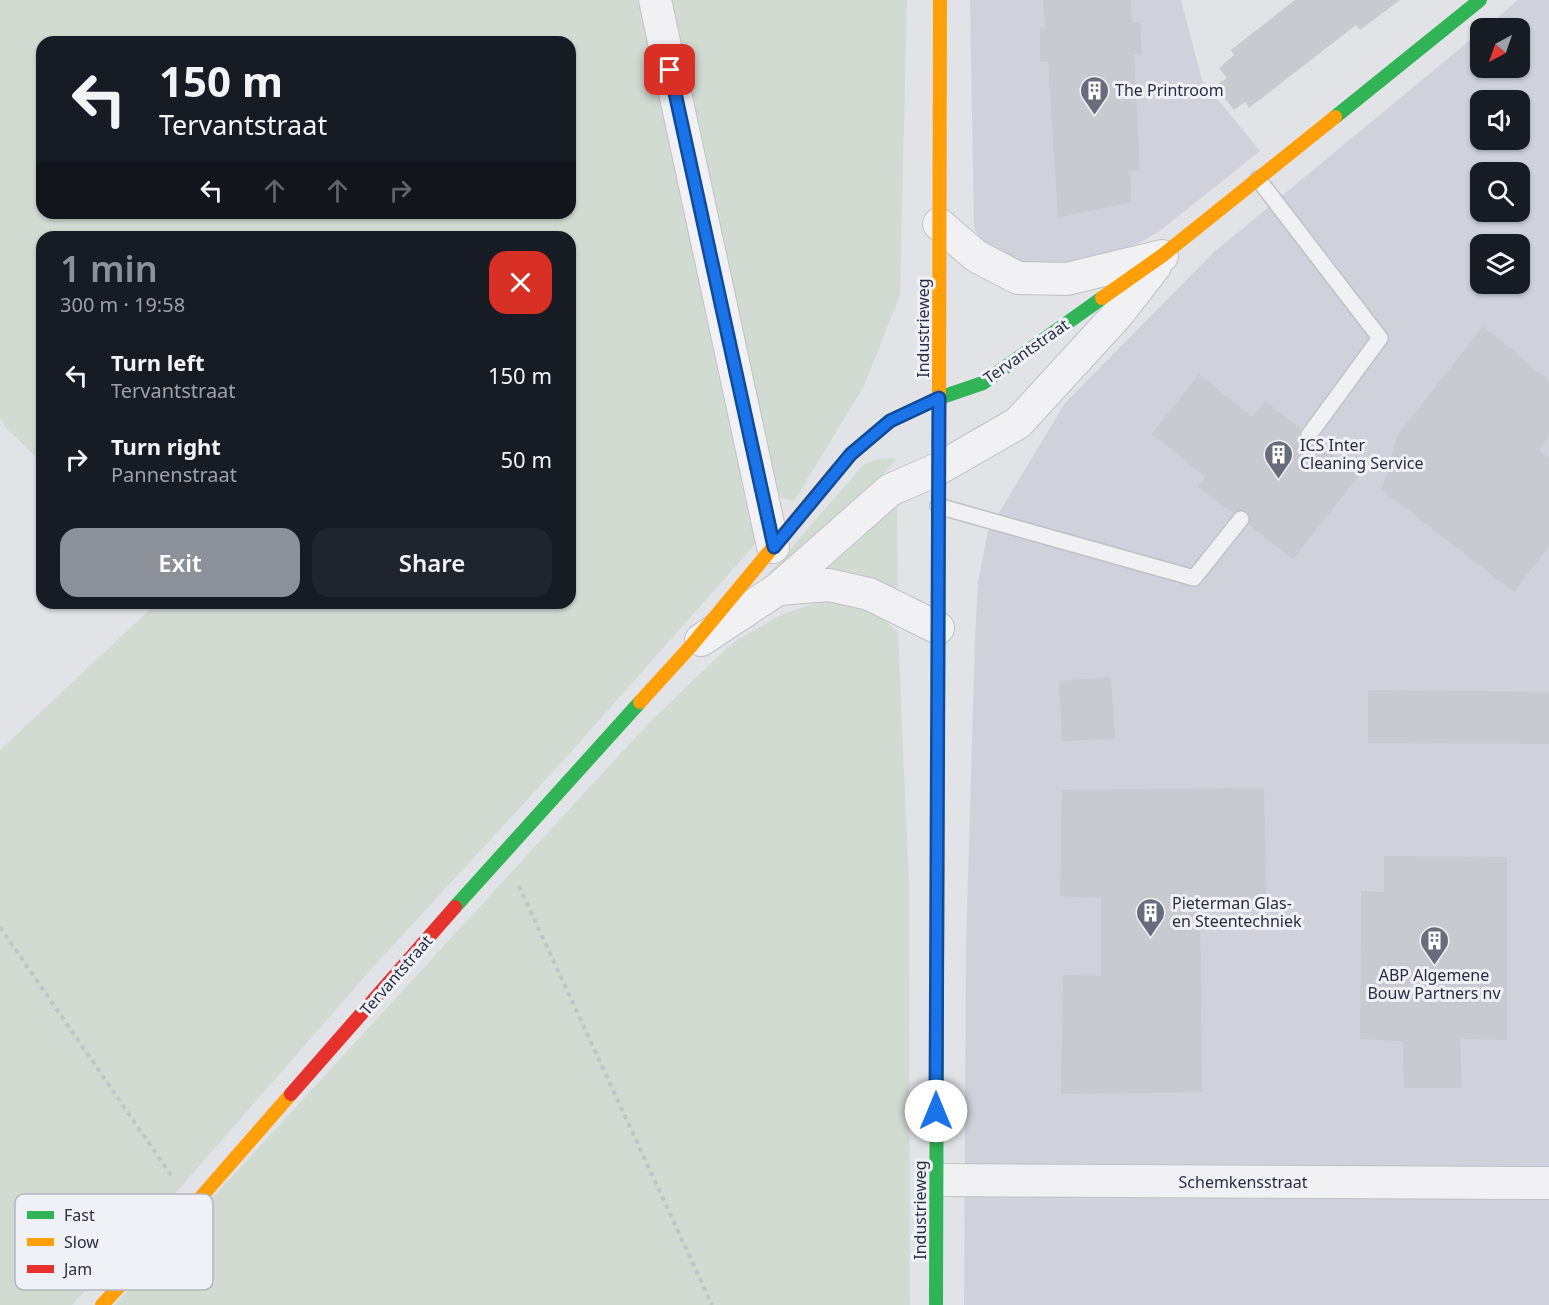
<!DOCTYPE html>
<html lang="en">
<head>
<meta charset="utf-8">
<style>
	:root { --surface:#171b24; --page:#20242c; --text:#f1f3f6; --muted:#9ea1a6; --accent:#8c9099 }
	body { margin:0; font-family:"Noto Sans",sans-serif; background:var(--page); color:var(--text); height:100vh; display:flex; flex-direction:column; font-size:22px; white-space:nowrap }
	* { box-sizing:border-box; margin:0 }
	p { font-size:20px; color:var(--muted) }
	.icon { flex:none; width:33px; height:33px; fill:none; stroke:currentColor; stroke-width:2; stroke-linecap:round; stroke-linejoin:round }
	.map { position:relative; flex:1; overflow:hidden }
	.panel { position:absolute; left:36px; top:231px; width:540px; height:378px; display:flex; flex-direction:column; background:var(--surface); border-radius:18px; box-shadow:0 2px 4px #0004 }
	.panel>* { flex:none }
	.guide { position:absolute; left:36px; top:36px; width:540px; height:183px; border-radius:18px; box-shadow:0 2px 4px #0004; background:#171b24; color:var(--text); overflow:hidden }
	.needle { width:39px; rotate:220deg }
	.controls { position:absolute; left:1470px; top:18px; display:grid; gap:12px }
	.controls a { display:grid; place-items:center; width:60px; height:60px; border-radius:12px; background:var(--surface); box-shadow:0 2px 4px #0004; font-size:30px }
	.pin { position:absolute; display:grid; place-items:center; width:51px; height:51px; color:#fff; margin:-26px; border-radius:12px; box-shadow:0 3px 9px #0006 }
	.me { position:absolute; width:66px; margin:-33px; rotate:0deg; stroke-linejoin:round; filter:drop-shadow(0 0 4px #0008) }
	.turn { display:flex; align-items:center; gap:21px; height:126px; padding:0 24px; font-size:27px }
	.turn .icon { width:78px; height:78px; stroke-width:2.5 }
	.turn b { display:block; font-size:42px; line-height:51px }
	.lanes { display:flex; align-items:center; height:57px; padding:0 24px; background:#0003; justify-content:center; gap:30px; direction:ltr }
	.lanes .off { opacity:.35 }
	.round { display:grid; place-items:center; flex:none; width:63px; height:63px; border-radius:18px; background:var(--page) }
	.head { display:flex; align-items:center; justify-content:space-between; height:102px; padding:0 24px }
	h1 { font-size:36px; font-weight:600; line-height:45px; color:var(--accent) }
	.cta { display:flex; gap:12px; margin-top:auto; padding:12px 24px }
	.cta a { flex:1; height:69px; border-radius:18px; background:var(--accent); color:#fff; font-size:24px; font-weight:600; line-height:69px; text-align:center }
	.cta a+a { background:var(--page); color:var(--text) }
	ul { padding:0; list-style:none }
	li { display:flex; align-items:center; gap:18px; height:84px; padding:0 24px }
	li div { flex:1 }
	li b { display:block; font-size:22px }
	li em { font-style:normal }
	.map>svg:first-child { display:block }
	.built { fill:#cfd2da; fill-rule:evenodd }
	.green { fill:#d1dbd2; fill-rule:evenodd }
	.building { fill:#c7cace }
	.lines { fill:none; stroke-linecap:round; stroke-linejoin:round }
	.lane-casing { stroke:#c0c1c5; stroke-width:18 }
	.street-casing { stroke:#c0c1c5; stroke-width:34 }
	.path { stroke:#c3c4c8; stroke-width:4; stroke-dasharray:4.5 4.5; stroke-linecap:butt }
	.lane { stroke:#f1f1f3; stroke-width:15 }
	.street { stroke:#f1f1f3; stroke-width:32 }
	.fast { stroke:#30b455; stroke-width:14 }
	.slow { stroke:#ff9f0a; stroke-width:14 }
	.jam { stroke:#e5322d; stroke-width:14 }
	.route-casing { stroke:#114b97; stroke-width:15 }
	.route { stroke:#1a73e8; stroke-width:10 }
	.labels { text-anchor:middle; dominant-baseline:central; stroke-width:6; stroke-linejoin:round; paint-order:stroke }
	.poi-label { font-size:16px; fill:#282e41; stroke:#eff1f7; text-anchor:start }
	.street-label { font-size:16px; fill:#282e41; stroke:#eff1f7 }
	.key { fill:#eff1f7; stroke:#b3b6c0; stroke-width:1.5 }
	.key-label { font-size:16px; fill:#282e41 }
</style>
</head>
<body>
<div class="map">
<svg width="1549" height="1305" viewBox="0 0 1549 1305">
	<rect width="100%" height="100%" fill="#e2e3e7"/>
	<g class="built">
		<path d="M 970,0 L 1181,0 L 1202,80 L 1260,151 L 1161,230 L 1141,242 L 1127,248 L 1065,263 L 1024,263 L 1015,261 L 986,244 L 974,229 Z"/>
		<path d="M 1518,0 L 1549,0 L 1549,1305 L 964,1305 L 966,948 L 975,638 L 978,582 L 988,531 L 1065,403 L 1213,253 L 1480,32 L 1480,68 L 1520,68 L 1520,28 L 1485,28 ZM 1480,100 L 1520,100 L 1520,140 L 1480,140 ZM 1480,172 L 1520,172 L 1520,212 L 1480,212 ZM 1480,244 L 1520,244 L 1520,284 L 1480,284 Z"/>
	</g>
	<g class="green">
		<path d="M 0,0 L 907,0 L 900,295 L 864,386 L 794,501 L 779,497 L 754,398 L 758,541 L 562,762 L 374,966 L 145,1228 L 72,1305 L 0,1305 L 0,750 L 157,603 L 570,603 L 570,237 L 42,237 L 42,463 L 6,428 L 0,418 ZM 42,42 L 570,42 L 570,213 L 42,213 Z"/>
		<path d="M 897,458 L 881,477 L 775,571 L 766,577 L 864,464 L 878,459 Z"/>
		<path d="M 897,503 L 898,586 L 895,590 C 874,573 841,574 816,572 Z"/>
		<path d="M 843,601 L 874,611 L 898,632 L 909,886 L 910,1305 L 114,1305 L 575,803 L 649,723 L 731,644 L 780,615 L 816,603 Z"/>
	</g>
	<g class="building">
		<path d="M 1043,0 L 1131,0 L 1132,23 L 1140,22 L 1142,54 L 1134,55 L 1140,171 L 1130,171 L 1131,202 L 1058,218 L 1048,62 L 1040,62 L 1040,27 L 1045,27 Z"/>
		<path d="M 1295,0 L 1400,0 L 1360,30 L 1356,25 L 1249,108 L 1245,102 L 1234,110 L 1215,86 L 1227,78 L 1219,68 L 1234,55 L 1231,50 Z"/>
		<path d="M 1483,326 L 1549,381 L 1549,436 L 1539,450 L 1549,458 L 1549,546 L 1514,592 L 1382,490 L 1397,436 Z"/>
		<path d="M 1199,374 L 1252,417 L 1265,401 L 1301,429 L 1299,435 L 1303,442 L 1309,445 L 1317,441 L 1360,474 L 1293,559 L 1249,525 L 1250,516 L 1247,511 L 1238,510 L 1233,513 L 1198,487 L 1206,477 L 1152,434 Z"/>
		<path d="M 1111,677 L 1115,739 L 1062,741 L 1059,681 Z"/>
		<path d="M 1368,690 L 1549,692 L 1549,744 L 1368,743 Z"/>
		<path d="M 1264,788 L 1266,898 L 1200,899 L 1202,1092 L 1061,1094 L 1063,975 L 1101,976 L 1101,898 L 1060,896 L 1062,790 Z"/>
		<path d="M 1384,856 L 1507,857 L 1507,1040 L 1460,1039 L 1462,1088 L 1404,1088 L 1403,1041 L 1360,1039 L 1361,891 L 1384,892 Z"/>
	</g>
	<g class="lines">
		<defs>
			<g id="lane">
				<path d="M 1258,179 L 1380,338 L 1309,435"/>
				<path d="M 938,506 L 1194,578 L 1241,519"/>
			</g>
			<g id="street">
				<path d="M 655,0 L 773,547"/>
				<path d="M 939,224 L 976,256 L 1018,278 L 1067,279 L 1162,256"/>
				<path d="M 778,589 L 829,585 L 869,594 L 938,628"/>
				<path d="M 701,640 L 778,589 L 890,490 L 938,469 L 1018,423 L 1117,315 L 1155,266"/>
				<path d="M 936,1180 L 1549,1183"/>
			</g>
		</defs>
		<use href="#lane" class="lane-casing"/>
		<use href="#street" class="street-casing"/>
		<g class="path">
			<path d="M 519,886 L 712,1305"/>
			<path d="M 0,927 L 173,1178"/>
		</g>
		<use href="#lane" class="lane"/>
		<use href="#street" class="street"/>
		<g class="fast">
			<path d="M 1335,117 L 1480,0"/>
			<path d="M 837,470 L 851,454 L 890,421 L 939,398 L 983,383 L 1102,298"/>
			<path d="M 938,716 L 939,410"/>
			<path d="M 455,907 L 640,702"/>
			<path d="M 936,1305 L 937,972"/>
		</g>
		<g class="slow">
			<path d="M 1102,298 L 1163,255 L 1335,117"/>
			<path d="M 939,410 L 940,0"/>
			<path d="M 640,702 L 691,646 L 837,470"/>
			<path d="M 937,972 L 938,716"/>
			<path d="M 102,1305 L 195,1204 L 291,1094"/>
		</g>
		<path class="jam" d="M 291,1094 L 455,907"/>
	</g>
	<g class="lines">
		<defs>
			<path id="route" d="M 670,70 L 774,547 L 851,454 L 890,421 L 939,398 L 936,1111"/>
		</defs>
		<use href="#route" class="route-casing"/>
		<use href="#route" class="route"/>
	</g>
	<defs>
		<symbol id="building-pin" viewBox="-11 -11 22 30"><path d="M0 17L-7.5 6A9.5 9.5 0 1 1 7.5 6Z" fill="#696d7b" stroke="#eff1f7"/><path d="M-4-6H4V6H1V3H-1V6H-4ZM-2.5-4.3h1.7v1.8h-1.7ZM.8-4.3h1.7v1.8H.8ZM-2.5-1h1.7V.8h-1.7ZM.8-1h1.7V.8H.8Z" fill="#fff"/></symbol>
	</defs>
	<g fill-rule="evenodd">
		<use href="#building-pin" x="1078" y="74" width="33" height="45"/>
		<use href="#building-pin" x="1262" y="438" width="33" height="45"/>
		<use href="#building-pin" x="1134" y="896" width="33" height="45"/>
		<use href="#building-pin" x="1418" y="924" width="33" height="45"/>
	</g>
	<g class="labels">
		<g class="poi-label">
			<text x="1115" y="90">The Printroom</text>
			<text x="1300" y="445">ICS Inter<tspan x="1300" dy="18">Cleaning Service</tspan></text>
			<text x="1172" y="903">Pieterman Glas-<tspan x="1172" dy="18">en Steentechniek</tspan></text>
			<text x="1434" y="975" text-anchor="middle">ABP Algemene<tspan x="1434" dy="18">Bouw Partners nv</tspan></text>
		</g>
		<g class="street-label">
			<text transform="translate(923 328) rotate(-90)">Industrieweg</text>
			<text transform="translate(1026 351) rotate(-35)">Tervantstraat</text>
			<text transform="translate(396 975) rotate(-49)">Tervantstraat</text>
			<text x="1243" y="1182">Schemkensstraat</text>
			<text transform="translate(920 1210) rotate(-90)">Industrieweg</text>
		</g>
	</g>
	<rect x="15" y="1194" width="198" height="96" rx="9" class="key"/>
	<rect x="27" y="1211" width="27" height="8" fill="#30b455"/>
	<rect x="27" y="1238" width="27" height="8" fill="#ff9f0a"/>
	<rect x="27" y="1265" width="27" height="8" fill="#e5322d"/>
	<g class="key-label">
		<text x="64" y="1221">Fast</text>
		<text x="64" y="1248">Slow</text>
		<text x="64" y="1275">Jam</text>
	</g>
</svg>
<div class="controls">
<a><svg class="needle" viewBox="-14 -14 28 28"><path d="M0-13l5 13h-10z" fill="#e53935"/><path d="M0 13l5-13h-10z" fill="#9ea1a6"/></svg></a>
<a><svg class="icon" aria-label="sound" viewBox="0 0 24 24"><path d="M4 9h4l5-4v14l-5-4H4zM17 9q2 3 0 6"/></svg></a>
<a><svg class="icon" aria-label="search" viewBox="0 0 24 24"><circle cx="10" cy="10" r="6"/><path d="M15 15l6 6"/></svg></a>
<a><svg class="icon" aria-label="layers" viewBox="0 0 24 24"><path d="M12 4l9 5-9 5-9-5zM3 14l9 5 9-5"/></svg></a>
</div>
<div class="pin" style="left:670px;top:70px;background:#d93025"><svg class="icon" aria-label="arrive" viewBox="0 0 24 24"><path d="M6 21V4h12l-3 4 3 4H6"/></svg></div>
<svg class="me" style="left:936px;top:1111px" viewBox="-20 -20 40 40"><circle r="19" fill="#fff"/><path d="M0-13L10 11 0 6-10 11z" fill="#1a73e8"/></svg>
<div class="guide">
<div class="turn"><svg class="icon" aria-label="left" viewBox="0 0 24 24"><path d="M17 20v-9H6M10 6l-5 5 5 5"/></svg><div><b>150 m</b>Tervantstraat</div></div>
<div class="lanes"><svg class="icon" aria-label="left" viewBox="0 0 24 24"><path d="M17 20v-9H6M10 6l-5 5 5 5"/></svg><svg class="icon off" aria-label="ahead" viewBox="0 0 24 24"><path d="M12 20V5M6 11l6-6 6 6"/></svg><svg class="icon off" aria-label="ahead" viewBox="0 0 24 24"><path d="M12 20V5M6 11l6-6 6 6"/></svg><svg class="icon off" aria-label="right" viewBox="0 0 24 24"><path d="M7 20v-9h11M14 6l5 5-5 5"/></svg></div>
</div>
<section class="panel">
<div class="head"><div><h1>1 min</h1><p>300 m · 19:58</p></div><a class="round" style="background:#d93025;color:#fff"><svg class="icon" aria-label="close" viewBox="0 0 24 24"><path d="M6 6l12 12M18 6L6 18"/></svg></a></div>
<ul>
<li><svg class="icon" aria-label="left" viewBox="0 0 24 24"><path d="M17 20v-9H6M10 6l-5 5 5 5"/></svg><div><b>Turn left</b><p>Tervantstraat</p></div><em>150 m</em></li>
<li><svg class="icon" aria-label="right" viewBox="0 0 24 24"><path d="M7 20v-9h11M14 6l5 5-5 5"/></svg><div><b>Turn right</b><p>Pannenstraat</p></div><em>50 m</em></li>
</ul>
<div class="cta"><a>Exit</a><a>Share</a></div>
</section>
</div>
</body>
</html>
